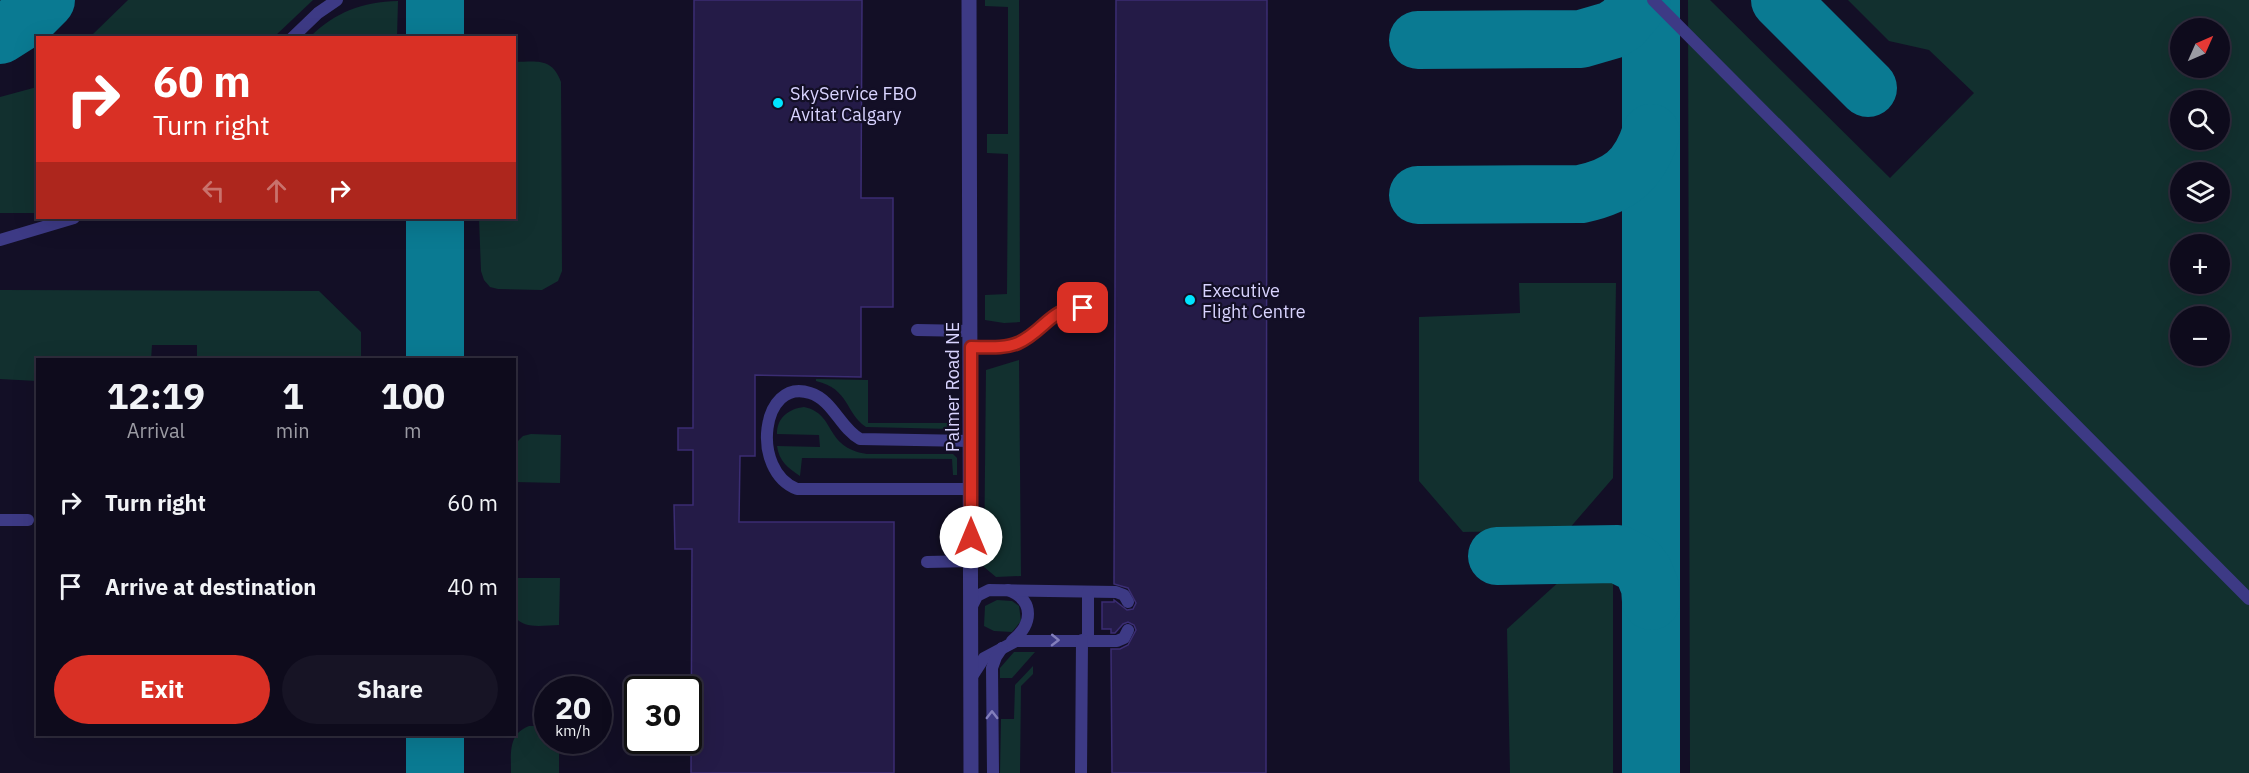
<!DOCTYPE html>
<html lang="en">
<head>
<meta charset="utf-8">
<style>
	:root { --surface:#0e0b1c; --page:#171425; --text:#f1f3f6; --muted:#9b9ba3; --line:#2e2b3b; --accent:#d93025 }
	body { margin:0; font-family:"IBM Plex Sans",sans-serif; background:var(--page); color:var(--text); height:100vh; display:flex; flex-direction:column; font-size:22px; white-space:nowrap }
	* { box-sizing:border-box; margin:0 }
	p { font-size:20px; color:var(--muted) }
	.icon { flex:none; width:33px; height:33px; fill:none; stroke:currentColor; stroke-width:2; stroke-linecap:round; stroke-linejoin:round }
	.map { position:relative; flex:1; overflow:hidden }
	.side { position:absolute; left:36px; top:358px; width:480px; height:378px; display:flex; flex-direction:column; background:var(--surface); border-radius:0px; box-shadow:0 6px 24px #0002,0 0 0 2px var(--line) }
	.side>* { flex:none }
	.hud { position:absolute; left:36px; top:36px; width:480px; height:183px; border-radius:0px; box-shadow:0 6px 24px #0002,0 0 0 2px var(--line); background:#d93025; color:#fff; overflow:hidden }
	.needle { width:39px; rotate:45deg }
	.tools { position:absolute; left:2170px; top:18px; display:grid; gap:12px }
	.tools a { display:grid; place-items:center; width:60px; height:60px; border-radius:50%; background:var(--surface); box-shadow:0 6px 24px #0002,0 0 0 2px var(--line); font-size:30px }
	.speed { position:absolute; left:534px; top:676px; display:flex; gap:12px; font-size:30px; font-weight:700; text-align:center }
	.speed>* { display:grid; place-content:center; width:78px; height:78px; border-radius:50%; background:var(--surface); box-shadow:0 6px 24px #0002,0 0 0 2px var(--line); line-height:1 }
	.speed small { font-size:15px; font-weight:400 }
	.speed .limit { border:3px solid #111; border-radius:9px; background:#fff; color:#111 }
	.pin { position:absolute; display:grid; place-items:center; width:51px; height:51px; color:#fff; margin:-26px; border-radius:12px; box-shadow:0 3px 9px #0006 }
	.me { position:absolute; width:66px; margin:-33px; rotate:0deg; stroke-linejoin:round; filter:drop-shadow(0 0 4px #0008) }
	.turn { display:flex; align-items:center; gap:21px; height:126px; padding:0 18px; font-size:27px }
	.turn .icon { width:78px; height:78px; stroke-width:2.5 }
	.turn b { display:block; font-size:42px; line-height:51px }
	.lanes { display:flex; align-items:center; height:57px; padding:0 18px; background:#0003; justify-content:center; gap:30px; direction:ltr }
	.lanes .off { opacity:.35 }
	.eta { display:flex; justify-content:space-evenly; align-items:center; height:102px; text-align:center }
	.eta b { font-size:36px; font-weight:800; line-height:42px }
	.button { display:flex; gap:12px; margin-top:auto; padding:12px 18px }
	.button a { flex:1; height:69px; border-radius:36px; background:var(--accent); color:#fff; font-size:24px; font-weight:800; line-height:69px; text-align:center }
	.button a+a { background:var(--page); color:var(--text) }
	ul { padding:0; list-style:none }
	li { display:flex; align-items:center; gap:18px; height:84px; padding:0 18px }
	li div { flex:1 }
	li b { display:block; font-size:22px }
	li em { font-style:normal }
	.map>svg:first-child { display:block }
	.green { fill:#12302f; fill-rule:evenodd }
	.lines { fill:none; stroke-linecap:round; stroke-linejoin:round }
	.taxiway { stroke:#0a7a92; stroke-width:58 }
	.building { fill:#241b47; stroke:#3b2d73; stroke-width:1.5 }
	.service { stroke:#3d3a85; stroke-width:12 }
	.minor { stroke:#3d3a85; stroke-width:15 }
	.oneway { stroke:#837fbc }
	.route-casing { stroke:#8d1f18; stroke-width:15 }
	.route { stroke:#d93025; stroke-width:10 }
	.poi-dot { fill:#00e5ff; stroke:#130f26; stroke-width:2 }
	.labels { text-anchor:middle; dominant-baseline:central; stroke-width:4.5; stroke-linejoin:round; paint-order:stroke }
	.poi-label { font-size:18px; fill:#d9d4ff; stroke:#130f26; text-anchor:start }
	.street-label { font-size:18px; fill:#d9d4ff; stroke:#130f26 }
</style>
</head>
<body>
<div class="map">
<svg width="2249" height="773" viewBox="0 0 2249 773">
	<rect width="100%" height="100%" fill="#130f26"/>
	<g class="green">
		<path d="M 128,0 L 313,0 L 274,37 L 90,37 Z"/>
		<path d="M 985,0 L 1019,0 L 1020,322 L 1004,323 L 985,320 L 985,295 L 1007,294 L 1008,154 L 987,153 L 987,134 L 1008,134 L 1008,7 L 985,6 Z"/>
		<path d="M 1688,0 L 1710,0 L 1890,178 L 1974,93 L 1929,50 L 1889,41 L 1848,0 L 2249,0 L 2249,773 L 1690,773 ZM 2181,28 L 2220,28 L 2220,68 L 2181,68 ZM 2181,100 L 2220,100 L 2220,140 L 2181,140 ZM 2181,172 L 2220,172 L 2220,212 L 2181,212 ZM 2181,244 L 2220,244 L 2220,284 L 2181,284 ZM 2181,316 L 2220,316 L 2220,356 L 2181,356 Z"/>
		<path d="M 398,1 L 397,37 L 310,37 C 335,12 362,2 398,1 Z"/>
		<path d="M 515,62 C 536,62 552,57 561,82 L 562,271 L 558,281 L 542,290 L 498,289 L 490,287 L 484,280 L 481,271 L 479,218 L 514,218 Z"/>
		<path d="M 37,87 L 37,213 L 0,213 L 0,97 Z"/>
		<path d="M 1519,283 L 1616,283 L 1613,478 L 1568,530 L 1463,532 L 1419,481 L 1419,317 L 1520,313 Z"/>
		<path d="M 0,290 L 319,291 L 361,332 L 361,360 L 197,360 L 197,345 L 152,345 L 151,360 L 38,360 L 37,381 L 0,379 Z"/>
		<path d="M 1019,360 L 1021,576 L 996,577 L 984,567 L 986,370 Z"/>
		<path d="M 816,379 L 868,380 L 868,423 L 958,423 L 957,426 L 952,429 L 866,427 C 845,413 850,389 816,381 Z"/>
		<path d="M 804,407 C 837,414 823,447 867,454 L 953,454 L 957,458 L 957,475 L 953,475 L 952,459 L 802,458 L 800,476 C 788,468 779,461 777,446 L 820,447 L 819,435 L 777,434 C 777,418 788,409 804,407 Z"/>
		<path d="M 531,434 L 561,435 L 560,483 L 515,482 L 515,444 L 523,436 Z"/>
		<path d="M 515,578 L 560,578 L 559,625 C 544,625 525,630 515,617 Z"/>
		<path d="M 1562,579 L 1613,580 L 1613,773 L 1510,773 L 1507,629 Z"/>
		<path d="M 997,600 L 1012,601 L 1019,606 L 1021,621 L 1012,632 L 994,631 L 984,626 L 985,606 Z"/>
		<path d="M 1014,652 L 1035,652 L 1012,678 L 1000,678 L 1000,668 Z"/>
		<path d="M 1033,666 L 1033,674 L 1021,686 L 1020,773 L 1000,773 L 1001,719 L 1014,719 L 1015,685 Z"/>
		<path d="M 529,726 L 547,726 L 548,741 L 559,741 L 559,773 L 511,773 C 511,753 508,734 529,726 Z"/>
	</g>
	<g class="lines">
		<g class="taxiway">
			<path d="M 1651,0 L 1651,773"/>
			<path d="M 1780,0 L 1868,88"/>
			<path d="M 0,35 L 30,16 L 46,0"/>
			<path d="M 435,38 L 435,0"/>
			<path d="M 1418,40 L 1581,39 L 1612,30 L 1623,23 L 1642,0"/>
			<path d="M 1418,195 L 1581,194 C 1619,186 1639,171 1651,133"/>
			<path d="M 435,360 L 435,218"/>
			<path d="M 1497,556 L 1618,554 L 1638,564 L 1644,572 L 1650,587 L 1651,601"/>
			<path d="M 435,773 L 435,735"/>
		</g>
	</g>
	<g class="building">
		<path d="M 694,0 L 862,0 L 861,198 L 893,198 L 893,307 L 861,307 L 861,377 L 755,375 L 755,456 L 740,456 L 739,522 L 894,522 L 894,773 L 691,773 L 692,549 L 675,549 L 674,505 L 693,505 L 693,450 L 678,450 L 678,428 L 693,428 Z"/>
		<path d="M 1116,0 L 1267,0 L 1266,773 L 1112,773 L 1111,649 L 1120,649 L 1128,645 L 1136,630 L 1134,625 L 1128,622 L 1123,624 L 1115,633 L 1111,633 L 1111,629 L 1102,629 L 1102,602 L 1114,602 L 1114,600 L 1127,610 L 1133,609 L 1136,603 L 1128,588 L 1114,584 Z"/>
	</g>
	<g class="lines">
		<g class="service">
			<path d="M 1653,0 L 2249,599"/>
			<path d="M 292,38 L 318,13 L 337,0"/>
			<path d="M 0,240 L 74,218"/>
			<path d="M 917,330 L 971,331"/>
			<path d="M 971,347 C 987,347 1004,349 1018,343 C 1044,331 1051,306 1083,308"/>
			<path d="M 971,441 L 860,439 C 840,428 833,400 810,393 C 761,377 750,471 797,489 L 971,489"/>
			<path d="M 0,520 L 28,520"/>
			<path d="M 927,562 L 971,561"/>
			<path d="M 1008,590 C 1036,601 1032,625 1012,641"/>
			<path d="M 971,608 L 977,596 L 989,590 L 1116,592 L 1124,595 L 1128,602"/>
			<path d="M 1088,641 L 1088,592"/>
			<path d="M 971,678 L 984,658 L 1016,641 L 1117,641 L 1124,638 L 1128,630"/>
			<path d="M 993,773 L 992,668 L 996,657 L 1002,648"/>
			<path d="M 1081,773 L 1082,640"/>
		</g>
		<path class="minor" d="M 969,0 L 971,773"/>
	</g>
	<defs><path id="oneway-chevron" d="M-2-3.5L2.5 0L-2 3.5" fill="none" stroke-width="1.6" stroke-linecap="round" stroke-linejoin="round" transform="scale(1.5)"/></defs>
	<g class="oneway">
		<use href="#oneway-chevron" transform="translate(1055 640) rotate(1)"/>
		<use href="#oneway-chevron" transform="translate(992 715) rotate(-90)"/>
	</g>
	<g class="lines">
		<defs>
			<path id="route" d="M 971,537 L 971,347 C 987,347 1004,349 1018,343 C 1045,331 1051,306 1083,308"/>
		</defs>
		<use href="#route" class="route-casing"/>
		<use href="#route" class="route"/>
	</g>
	<g class="poi-dot">
		<circle cx="778" cy="103" r="6"/>
		<circle cx="1190" cy="300" r="6"/>
	</g>
	<g class="labels">
		<g class="poi-label">
			<text x="790" y="93">SkyService FBO<tspan x="790" dy="21">Avitat Calgary</tspan></text>
			<text x="1202" y="290">Executive<tspan x="1202" dy="21">Flight Centre</tspan></text>
		</g>
		<g class="street-label">
			<text transform="translate(952 387) rotate(-90)">Palmer Road NE</text>
		</g>
	</g>
</svg>
<div class="tools">
<a><svg class="needle" viewBox="-14 -14 28 28"><path d="M0-13l5 13h-10z" fill="#e53935"/><path d="M0 13l5-13h-10z" fill="#9b9ba3"/></svg></a>
<a><svg class="icon" aria-label="search" viewBox="0 0 24 24"><circle cx="10" cy="10" r="6"/><path d="M15 15l6 6"/></svg></a>
<a><svg class="icon" aria-label="layers" viewBox="0 0 24 24"><path d="M12 4l9 5-9 5-9-5zM3 14l9 5 9-5"/></svg></a>
<a>+</a>
<a>−</a>
</div>
<div class="speed"><div>20<small>km/h</small></div><div class="limit">30</div></div>
<div class="pin" style="left:1083px;top:308px;background:#d93025"><svg class="icon" aria-label="arrive" viewBox="0 0 24 24"><path d="M6 21V4h12l-3 4 3 4H6"/></svg></div>
<svg class="me" style="left:971px;top:537px" viewBox="-20 -20 40 40"><circle r="19" fill="#fff"/><path d="M0-13L10 11 0 6-10 11z" fill="#d93025"/></svg>
<div class="hud">
<div class="turn"><svg class="icon" aria-label="right" viewBox="0 0 24 24"><path d="M7 20v-9h11M14 6l5 5-5 5"/></svg><div><b>60 m</b>Turn right</div></div>
<div class="lanes"><svg class="icon off" aria-label="left" viewBox="0 0 24 24"><path d="M17 20v-9H6M10 6l-5 5 5 5"/></svg><svg class="icon off" aria-label="ahead" viewBox="0 0 24 24"><path d="M12 20V5M6 11l6-6 6 6"/></svg><svg class="icon" aria-label="right" viewBox="0 0 24 24"><path d="M7 20v-9h11M14 6l5 5-5 5"/></svg></div>
</div>
<section class="side">
<div class="eta">
<div><b>12:19</b><p>Arrival</p></div>
<div><b>1</b><p>min</p></div>
<div><b>100</b><p>m</p></div>
</div>
<ul>
<li><svg class="icon" aria-label="right" viewBox="0 0 24 24"><path d="M7 20v-9h11M14 6l5 5-5 5"/></svg><div><b>Turn right</b></div><em>60 m</em></li>
<li><svg class="icon" aria-label="arrive" viewBox="0 0 24 24"><path d="M6 21V4h12l-3 4 3 4H6"/></svg><div><b>Arrive at destination</b></div><em>40 m</em></li>
</ul>
<div class="button"><a>Exit</a><a>Share</a></div>
</section>
</div>
</body>
</html>
